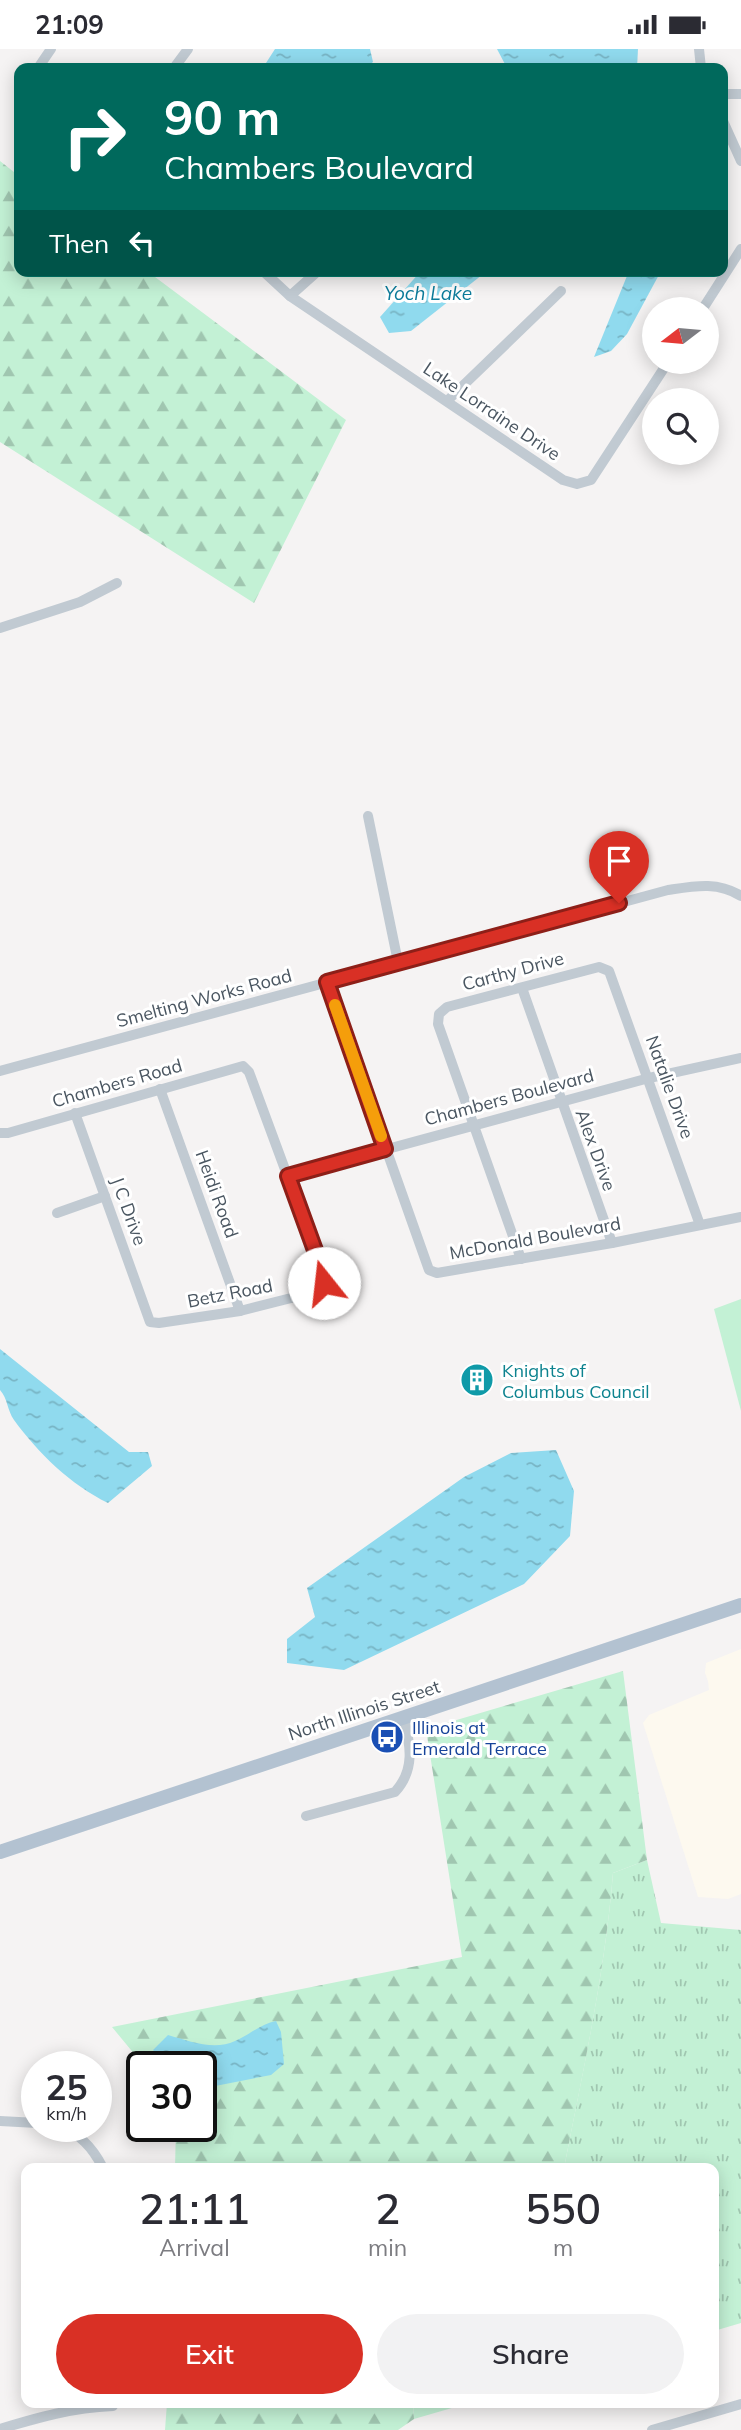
<!DOCTYPE html>
<html lang="en">
<head>
<meta charset="utf-8">
<style>
	:root { --surface:#fff; --page:#f2f2f3; --text:#2b2b33; --muted:#7c7c81; --accent:#d93025 }
	body { margin:0; font-family:Mulish,sans-serif; background:var(--page); color:var(--text); height:100vh; display:flex; flex-direction:column; font-size:26px; white-space:nowrap }
	* { box-sizing:border-box; margin:0 }
	p { font-size:23px; color:var(--muted) }
	.icon { flex:none; width:38px; height:38px; fill:none; stroke:currentColor; stroke-width:2; stroke-linecap:round; stroke-linejoin:round }
	.map { position:relative; flex:1; overflow:hidden }
	.details { position:absolute; left:21px; top:2114px; width:698px; height:245px; display:flex; flex-direction:column; background:var(--surface); border-radius:14px; box-shadow:0 4px 18px #0003 }
	.details>* { flex:none }
	.hud { position:absolute; left:14px; top:14px; width:714px; height:214px; border-radius:14px; box-shadow:0 4px 18px #0003; background:#00695c; color:#fff; overflow:hidden }
	.needle { width:46px; rotate:254deg }
	.buttons { position:absolute; left:642px; top:248px; display:grid; gap:14px }
	.buttons a { display:grid; place-items:center; width:77px; height:77px; border-radius:50%; background:var(--surface); box-shadow:0 4px 18px #0003; font-size:35px }
	.speed { position:absolute; left:21px; top:2002px; display:flex; gap:14px; font-size:35px; font-weight:700; text-align:center }
	.speed>* { display:grid; place-content:center; width:91px; height:91px; border-radius:50%; background:var(--surface); box-shadow:0 4px 18px #0003; line-height:1 }
	.speed small { font-size:18px; font-weight:400 }
	.speed .limit { border:4px solid #111; border-radius:10px; background:#fff; color:#111 }
	.pin { position:absolute; display:grid; place-items:center; width:60px; height:60px; color:#fff; margin:-72px -30px; border-radius:50% 50% 50% 0; rotate:-45deg; box-shadow:0 0 7px #0007 }
	.pin .icon { rotate:45deg }
	.me { position:absolute; width:77px; margin:-38px; rotate:344deg; stroke-linejoin:round; filter:drop-shadow(0 0 5px #0008) }
	.turn { display:flex; align-items:center; gap:24px; height:147px; padding:0 35px; font-size:32px }
	.turn .icon { width:91px; height:91px; stroke-width:2.5 }
	.turn b { display:block; font-size:49px; line-height:60px }
	.then { display:flex; align-items:center; height:66px; padding:0 35px; background:#0003; gap:14px; font-size:26px }
	.eta { display:flex; justify-content:space-evenly; align-items:center; height:119px; text-align:center }
	.eta b { font-size:42px; font-weight:600; line-height:49px }
	.primary-button { display:flex; gap:14px; margin-top:auto; padding:14px 35px }
	.primary-button a { flex:1; height:80px; border-radius:42px; background:var(--accent); color:#fff; font-size:28px; font-weight:600; line-height:80px; text-align:center }
	.primary-button a+a { background:var(--page); color:var(--text) }
	.status { display:flex; justify-content:space-between; align-items:center; height:49px; padding:0 35px; background:var(--surface); direction:ltr }
	.status svg { height:19px; fill:currentColor }
	.map>svg:first-child { display:block }
	.commercial { fill:#fdf9ef }
	.grass { fill:url(#grass-tufts) }
	.forest { fill:url(#forest-firs) }
	.pitch { fill:#c3f1d5 }
	.water { fill:url(#water-ripples) }
	.lines { fill:none; stroke-linecap:round; stroke-linejoin:round }
	.minor { stroke:#c1cad2; stroke-width:10 }
	.major { stroke:#b3c2d1; stroke-width:14 }
	.route-casing { stroke:#8d1f18; stroke-width:18 }
	.route { stroke:#d93025; stroke-width:12 }
	.slow { stroke:#f59e0b; stroke-width:12 }
	.labels { text-anchor:middle; dominant-baseline:central; stroke-width:6; stroke-linejoin:round; paint-order:stroke }
	.street-label { font-size:18px; fill:#4a5661; stroke:#fff }
	.culture-label { font-size:18px; fill:#0d838f; stroke:#fff; text-anchor:start }
	.transit-label { font-size:18px; fill:#164399; stroke:#fff; text-anchor:start }
	.water-label { font-size:19px; font-style:italic; fill:#0c7c9b; stroke:#fff }
</style>
</head>
<body>
<div class="status"><b>21:09</b><svg viewBox="0 0 49 12"><path d="M0 12V9h3v3zM5 12V6h3v6zM10 12V3h3v9zM15 12V0h3v12zM26 1h20v11H26zM47 4h2v5h-2z"/></svg></div>
<div class="map">
<svg width="741" height="2381" viewBox="0 0 741 2381">
	<defs>
		<pattern id="grass-tufts" width="24" height="20" patternUnits="userSpaceOnUse" patternTransform="scale(1.75)"><rect width="24" height="20" fill="#c3f1d5"/><path d="M3 7l-1-3M5 7V3M7 7l1-3M15 17l-1-3M17 17v-4M19 17l1-3" fill="none" stroke="#a0c6b0"/></pattern>
		<pattern id="forest-firs" width="22" height="20" patternUnits="userSpaceOnUse" patternTransform="scale(1.75)"><rect width="22" height="20" fill="#c3f1d5"/><path d="M5 1l3.5 6h-7zM16 11l3.5 6h-7z" fill="#a0c6b0"/></pattern>
		<pattern id="water-ripples" width="26" height="14" patternUnits="userSpaceOnUse" patternTransform="scale(1.75)"><rect width="26" height="14" fill="#90daee"/><path d="M2 4q2-2 4 0t4 0M15 11q2-2 4 0t4 0" fill="none" stroke="#78b4c4"/></pattern>
	</defs>
	<rect width="100%" height="100%" fill="#f5f3f3"/>
	<path class="commercial" d="M 741,1600 L 741,1845 L 728,1850 L 698,1848 L 643,1674 L 649,1666 L 709,1641 L 708,1632 L 705,1624 L 706,1614 Z"/>
	<g class="grass">
		<path d="M 647,1811 L 661,1874 L 741,1881 L 741,2274 L 714,2282 L 714,2119 L 564,2119 C 583,2021 605,1924 613,1824 Z"/>
		<path d="M 413,2354 L 469,2354 L 414,2370 Z"/>
	</g>
	<g class="forest">
		<path d="M 0,112 L 19,127 L 19,222 L 147,222 L 346,371 L 254,554 L 0,393 Z"/>
		<path d="M 623,1622 L 647,1811 L 613,1824 C 605,1924 583,2022 564,2119 L 175,2119 L 176,2077 L 201,2077 L 201,2018 L 145,2018 L 112,1978 L 462,1908 L 426,1680 Z"/>
		<path d="M 167,2354 L 413,2354 L 414,2370 L 398,2381 L 165,2381 Z"/>
	</g>
	<path class="pitch" d="M 741,1250 L 741,1362 L 714,1260 Z"/>
	<g class="water">
		<path d="M 275,0 L 370,0 L 373,13 L 366,19 L 259,19 L 266,14 Z"/>
		<path d="M 497,0 L 638,0 L 637,19 L 507,19 Z"/>
		<path d="M 421,222 L 487,222 L 411,282 L 389,284 L 380,268 Z"/>
		<path d="M 629,222 L 661,222 L 627,285 L 611,302 L 594,308 Z"/>
		<path d="M 0,1300 L 129,1403 L 148,1403 L 152,1417 L 108,1454 C 71,1436 38,1404 14,1371 C 7,1361 8,1350 0,1341 Z"/>
		<path d="M 556,1401 L 574,1442 L 570,1487 L 524,1535 L 344,1621 L 287,1614 L 287,1590 L 315,1568 L 307,1539 L 464,1428 L 511,1404 Z"/>
		<path d="M 276,1972 L 281,1983 L 284,2015 L 271,2026 L 205,2039 L 201,2037 L 201,2018 L 168,2018 L 153,2001 L 168,1986 C 189,1992 214,2002 235,1992 C 249,1986 261,1975 276,1972 Z"/>
	</g>
	<g class="lines">
		<g class="minor">
			<path d="M 699,0 L 701,19"/>
			<path d="M 38,19 L 51,0"/>
			<path d="M 174,19 L 188,0"/>
			<path d="M 723,45 L 741,45"/>
			<path d="M 723,72 L 741,112"/>
			<path d="M 263,222 L 290,247 L 563,431 L 577,435 L 591,431 L 668,313"/>
			<path d="M 290,247 L 318,222"/>
			<path d="M 702,261 L 741,200"/>
			<path d="M 447,352 L 561,242"/>
			<path d="M 0,579 L 80,553 L 117,534"/>
			<path d="M 368,767 L 398,913"/>
			<path d="M 327,933 L 429,1221 L 437,1224 L 612,1194 L 741,1168"/>
			<path d="M 522,939 L 612,1194"/>
			<path d="M 0,1022 L 668,841 C 694,837 718,832 741,847"/>
			<path d="M 160,1040 L 240,1262"/>
			<path d="M 0,1084 L 8,1084 L 243,1017 L 249,1023 L 324,1226 L 324,1234 L 315,1243 L 240,1262 L 159,1274 L 150,1273 L 75,1064"/>
			<path d="M 288,1127 L 649,1029 L 741,1009"/>
			<path d="M 57,1164 L 105,1147"/>
			<path d="M 521,1210 L 438,975 L 439,965 L 447,958 L 599,918 L 609,922 L 700,1176"/>
			<path d="M 306,1767 L 395,1743 C 416,1720 410,1695 404,1668"/>
			<path d="M 0,2072 L 37,2074"/>
			<path d="M 58,2077 C 80,2084 93,2099 103,2119"/>
			<path d="M 0,2380 C 40,2368 71,2359 113,2357"/>
			<path d="M 652,2381 L 741,2355"/>
		</g>
		<path class="major" d="M 0,1803 L 741,1556"/>
	</g>
	<g class="lines">
		<defs>
			<path id="route" d="M 324,1234 L 324,1226 L 288,1127 L 385,1100 L 327,933 L 619,854"/>
		</defs>
		<use href="#route" class="route-casing"/>
		<use href="#route" class="route"/>
		<path class="slow" d="M 335,956 L 381,1087"/>
	</g>
	<defs>
		<symbol id="building-disc" viewBox="-11 -11 22 22"><circle r="9.5" fill="#0f9aa8" stroke="#fff"/><path d="M-4-6H4V6H1V3H-1V6H-4ZM-2.5-4.3h1.7v1.8h-1.7ZM.8-4.3h1.7v1.8H.8ZM-2.5-1h1.7V.8h-1.7ZM.8-1h1.7V.8H.8Z" fill="#fff"/></symbol>
		<symbol id="bus-disc" viewBox="-11 -11 22 22"><circle r="9.5" fill="#1a4fb4" stroke="#fff"/><path d="M-5-6H5V4H4V6H2V4H-2V6H-4V4H-5ZM-3.5-4V0h7V-4ZM-3.5 1.2v1.5H-2V1.2ZM2 1.2v1.5H3.5V1.2Z" fill="#fff"/></symbol>
	</defs>
	<g fill-rule="evenodd">
		<use href="#building-disc" x="458" y="1312" width="38" height="38"/>
		<use href="#bus-disc" x="368" y="1669" width="38" height="38"/>
	</g>
	<g class="labels">
		<g class="street-label">
			<text transform="translate(492 362) rotate(34)">Lake Lorraine Drive</text>
			<text transform="translate(513 922) rotate(-15)">Carthy Drive</text>
			<text transform="translate(204 949) rotate(-15)">Smelting Works Road</text>
			<text transform="translate(117 1034) rotate(-16)">Chambers Road</text>
			<text transform="translate(670 1038) rotate(70)">Natalie Drive</text>
			<text transform="translate(509 1048) rotate(-15)">Chambers Boulevard</text>
			<text transform="translate(596 1101) rotate(70)">Alex Drive</text>
			<text transform="translate(217 1145) rotate(70)">Heidi Road</text>
			<text transform="translate(129 1162) rotate(70)">J C Drive</text>
			<text transform="translate(535 1189) rotate(-10)">McDonald Boulevard</text>
			<text transform="translate(230 1244) rotate(-11)">Betz Road</text>
			<text transform="translate(364 1661) rotate(-18)">North Illinois Street</text>
		</g>
		<g class="culture-label">
			<text x="502" y="1321">Knights of<tspan x="502" dy="21">Columbus Council</tspan></text>
		</g>
		<g class="transit-label">
			<text x="412" y="1678">Illinois at<tspan x="412" dy="21">Emerald Terrace</tspan></text>
		</g>
		<g class="water-label">
			<text x="428" y="244">Yoch Lake</text>
		</g>
	</g>
</svg>
<div class="buttons">
<a><svg class="needle" viewBox="-14 -14 28 28"><path d="M0-13l5 13h-10z" fill="#e53935"/><path d="M0 13l5-13h-10z" fill="#7c7c81"/></svg></a>
<a><svg class="icon" aria-label="search" viewBox="0 0 24 24"><circle cx="10" cy="10" r="6"/><path d="M15 15l6 6"/></svg></a>
</div>
<div class="speed"><div>25<small>km/h</small></div><div class="limit">30</div></div>
<div class="pin" style="left:619px;top:854px;background:#d93025"><svg class="icon" aria-label="arrive" viewBox="0 0 24 24"><path d="M6 21V4h12l-3 4 3 4H6"/></svg></div>
<svg class="me" style="left:324px;top:1234px" viewBox="-20 -20 40 40"><circle r="19" fill="#fff"/><path d="M0-13L10 11 0 6-10 11z" fill="#d93025"/></svg>
<div class="hud">
<div class="turn"><svg class="icon" aria-label="right" viewBox="0 0 24 24"><path d="M7 20v-9h11M14 6l5 5-5 5"/></svg><div><b>90 m</b>Chambers Boulevard</div></div>
<div class="then">Then<svg class="icon" aria-label="left" viewBox="0 0 24 24"><path d="M17 20v-9H6M10 6l-5 5 5 5"/></svg></div>
</div>
<section class="details">
<div class="eta">
<div><b>21:11</b><p>Arrival</p></div>
<div><b>2</b><p>min</p></div>
<div><b>550</b><p>m</p></div>
</div>
<div class="primary-button"><a>Exit</a><a>Share</a></div>
</section>
</div>
</body>
</html>
